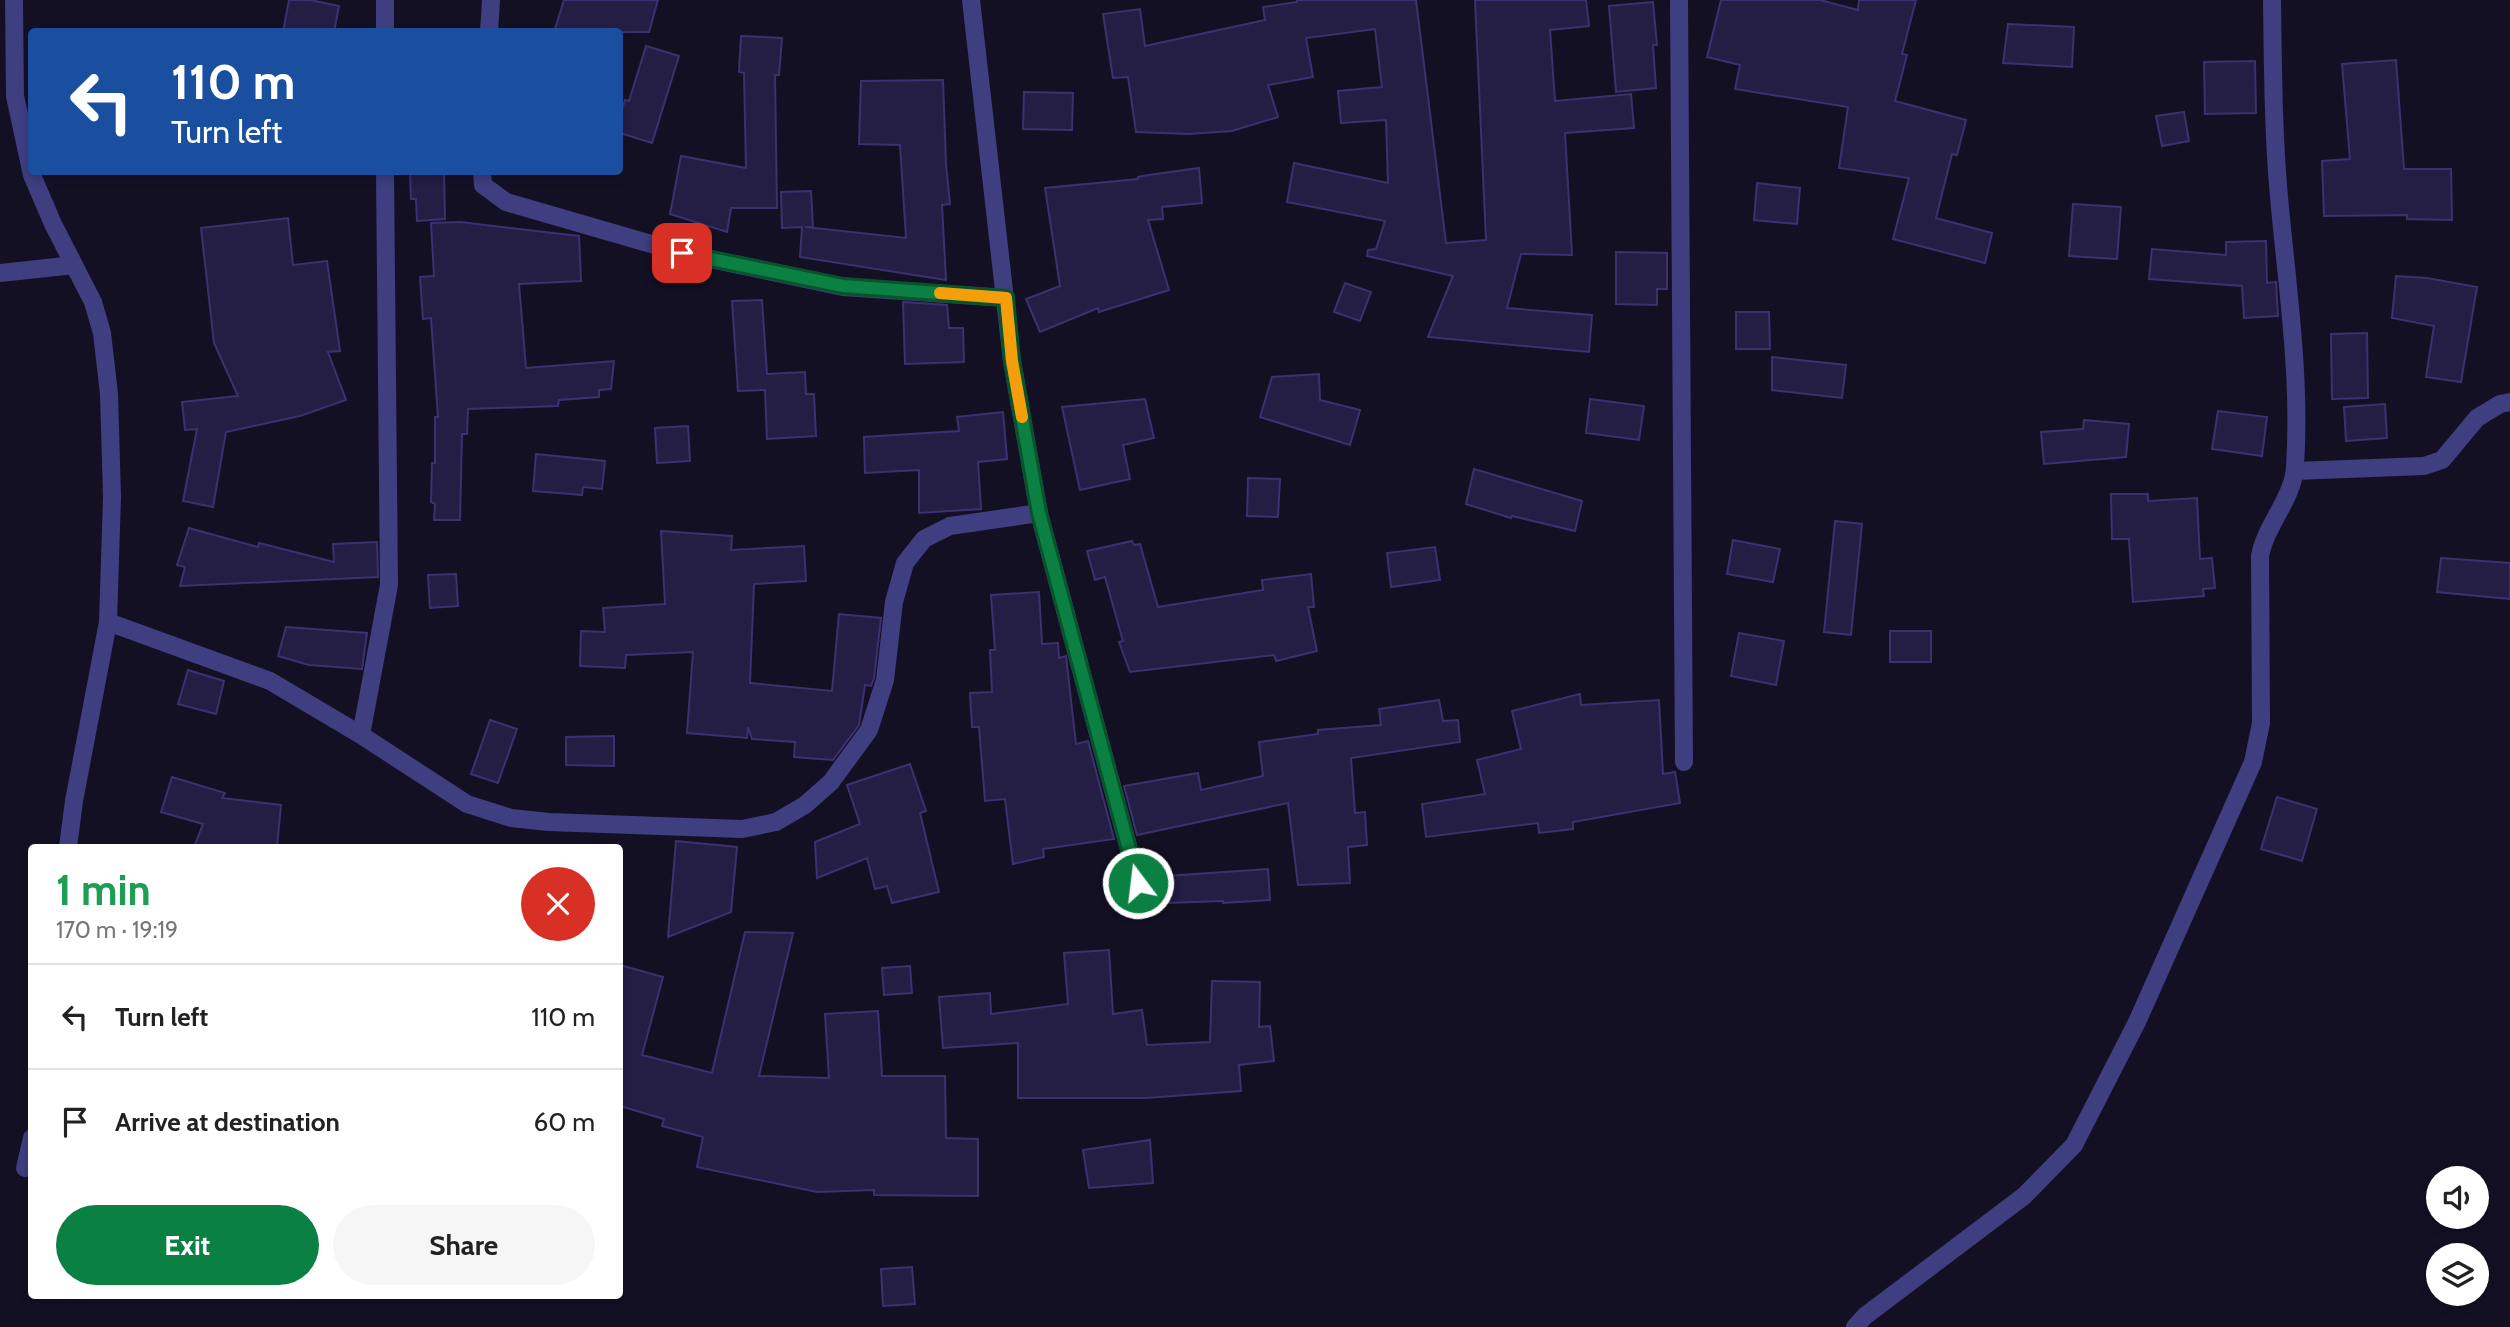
<!DOCTYPE html>
<html lang="en">
<head>
<meta charset="utf-8">
<style>
	:root { --surface:#fff; --page:#f6f6f6; --text:#222; --muted:#767676; --line:#e0e0e0; --accent:#0b8043 }
	body { margin:0; font-family:Cabin,sans-serif; background:var(--page); color:var(--text); height:100vh; display:flex; flex-direction:column; font-size:26px; white-space:nowrap }
	* { box-sizing:border-box; margin:0 }
	p { font-size:23px; color:var(--muted) }
	.icon { flex:none; width:38px; height:38px; fill:none; stroke:currentColor; stroke-width:2; stroke-linecap:round; stroke-linejoin:round }
	.map { position:relative; flex:1; overflow:hidden }
	.details { position:absolute; left:28px; top:844px; width:595px; height:455px; display:flex; flex-direction:column; background:var(--surface); border-radius:7px; box-shadow:0 4px 10px #0003 }
	.details>* { flex:none }
	.top-card { position:absolute; left:28px; top:28px; width:595px; height:147px; border-radius:7px; box-shadow:0 4px 10px #0003; background:#1a4fa0; color:#fff; overflow:hidden }
	.buttons { position:absolute; left:2426px; top:1166px; display:grid; gap:14px }
	.buttons a { display:grid; place-items:center; width:63px; height:63px; border-radius:50%; background:var(--surface); box-shadow:0 4px 10px #0003; font-size:35px }
	.pin { position:absolute; display:grid; place-items:center; width:60px; height:60px; color:#fff; margin:-30px; border-radius:14px; box-shadow:0 4px 10px #0006 }
	.me { position:absolute; width:77px; margin:-38px; rotate:345deg; stroke-linejoin:round; filter:drop-shadow(0 0 5px #0008) }
	.turn { display:flex; align-items:center; gap:24px; height:147px; padding:0 28px; font-size:32px }
	.turn .icon { width:91px; height:91px; stroke-width:2.5 }
	.turn b { display:block; font-size:49px; line-height:60px }
	.round { display:grid; place-items:center; flex:none; width:74px; height:74px; border-radius:37px; background:var(--page) }
	.headline { display:flex; align-items:center; justify-content:space-between; height:119px; padding:0 28px }
	h1 { font-size:42px; font-weight:700; line-height:52px; color:#1e9e55 }
	.cta { display:flex; gap:14px; margin-top:auto; padding:14px 28px }
	.cta a { flex:1; height:80px; border-radius:42px; background:var(--accent); color:#fff; font-size:28px; font-weight:700; line-height:80px; text-align:center }
	.cta a+a { background:var(--page); color:var(--text) }
	ul { padding:0; list-style:none }
	li { display:flex; align-items:center; gap:21px; height:105px; padding:0 28px; border-top:2px solid var(--line) }
	li div { flex:1 }
	li b { display:block; font-size:26px }
	li em { font-style:normal }
	.map>svg:first-child { display:block }
	.building { fill:#241d44; stroke:#3c316f; stroke-width:2 }
	.lines { fill:none; stroke-linecap:round; stroke-linejoin:round }
	.minor { stroke:#3f3e81; stroke-width:18 }
	.route-casing { stroke:#07532c; stroke-width:18 }
	.route { stroke:#0b8043; stroke-width:12 }
	.slow { stroke:#f59e0b; stroke-width:12 }
</style>
</head>
<body>
<div class="map">
<svg width="2510" height="1327" viewBox="0 0 2510 1327">
	<rect width="100%" height="100%" fill="#131024"/>
	<g class="building">
		<path d="M 289,0 L 310,0 L 339,6 L 334,32 L 283,32 Z"/>
		<path d="M 564,0 L 658,0 L 649,32 L 554,32 Z"/>
		<path d="M 1297,0 L 1416,0 L 1446,243 L 1486,240 L 1475,0 L 1586,0 L 1589,26 L 1550,30 L 1555,101 L 1631,94 L 1634,128 L 1565,133 L 1572,255 L 1521,254 L 1507,308 L 1592,315 L 1589,352 L 1428,337 L 1453,276 L 1367,256 L 1368,250 L 1376,249 L 1385,221 L 1287,202 L 1294,163 L 1388,183 L 1386,120 L 1341,123 L 1338,91 L 1382,87 L 1375,29 L 1306,38 L 1313,77 L 1268,85 L 1278,117 L 1232,131 L 1189,134 L 1136,132 L 1128,77 L 1113,78 L 1103,14 L 1140,9 L 1145,46 L 1265,20 L 1263,7 L 1297,2 Z"/>
		<path d="M 1721,0 L 1820,0 L 1858,10 L 1859,0 L 1916,0 L 1902,54 L 1907,55 L 1895,101 L 1966,120 L 1957,155 L 1952,154 L 1936,218 L 1992,233 L 1985,263 L 1893,239 L 1909,178 L 1839,168 L 1848,107 L 1735,89 L 1740,65 L 1707,57 Z"/>
		<path d="M 1653,2 L 1657,45 L 1653,45 L 1656,88 L 1616,92 L 1609,6 Z"/>
		<path d="M 2008,24 L 2074,27 L 2072,67 L 2003,63 Z"/>
		<path d="M 741,36 L 782,38 L 779,75 L 775,75 L 777,208 L 731,208 L 727,232 L 670,214 L 681,156 L 746,168 L 744,73 L 739,72 Z"/>
		<path d="M 646,46 L 679,56 L 652,143 L 620,133 L 620,117 L 625,100 L 629,101 Z"/>
		<path d="M 2396,60 L 2404,169 L 2451,169 L 2452,220 L 2407,219 L 2407,215 L 2324,216 L 2322,161 L 2350,159 L 2342,64 Z"/>
		<path d="M 2255,61 L 2256,113 L 2205,114 L 2204,62 Z"/>
		<path d="M 943,80 L 946,164 L 950,204 L 942,205 L 946,280 L 800,257 L 802,227 L 782,228 L 781,192 L 811,191 L 813,227 L 805,227 L 906,238 L 900,145 L 859,144 L 861,81 Z"/>
		<path d="M 1024,92 L 1073,93 L 1072,130 L 1023,129 Z"/>
		<path d="M 2184,112 L 2189,141 L 2162,146 L 2156,116 Z"/>
		<path d="M 1199,168 L 1202,203 L 1162,207 L 1163,219 L 1148,220 L 1169,290 L 1099,312 L 1098,308 L 1040,332 L 1026,299 L 1060,286 L 1045,188 L 1138,179 L 1138,177 L 1142,176 Z"/>
		<path d="M 410,172 L 444,172 L 445,219 L 417,221 L 416,199 L 411,199 Z"/>
		<path d="M 1757,183 L 1800,188 L 1797,224 L 1754,220 Z"/>
		<path d="M 2073,204 L 2121,207 L 2117,259 L 2069,256 Z"/>
		<path d="M 288,218 L 293,265 L 327,261 L 340,351 L 328,352 L 346,400 L 300,416 L 226,432 L 213,507 L 183,501 L 197,429 L 185,430 L 182,402 L 238,396 L 214,343 L 201,228 Z"/>
		<path d="M 460,222 L 579,236 L 581,281 L 519,284 L 526,368 L 614,361 L 611,389 L 599,390 L 599,397 L 559,400 L 558,406 L 468,409 L 467,434 L 462,434 L 460,520 L 434,520 L 435,504 L 431,502 L 432,463 L 435,463 L 435,417 L 438,417 L 431,318 L 423,319 L 420,277 L 434,276 L 431,223 Z"/>
		<path d="M 2266,241 L 2267,283 L 2276,282 L 2278,316 L 2244,318 L 2242,286 L 2149,279 L 2152,249 L 2226,255 L 2226,242 Z"/>
		<path d="M 1616,252 L 1667,253 L 1667,289 L 1657,289 L 1657,305 L 1616,304 Z"/>
		<path d="M 2396,276 L 2427,278 L 2477,287 L 2461,382 L 2426,377 L 2434,326 L 2392,318 Z"/>
		<path d="M 1345,283 L 1371,292 L 1360,321 L 1334,312 Z"/>
		<path d="M 762,300 L 767,374 L 805,372 L 806,394 L 814,394 L 816,436 L 767,439 L 765,390 L 738,391 L 732,301 Z"/>
		<path d="M 903,302 L 947,305 L 949,328 L 963,328 L 964,362 L 905,364 Z"/>
		<path d="M 1736,312 L 1769,312 L 1770,349 L 1736,349 Z"/>
		<path d="M 2367,333 L 2368,398 L 2332,399 L 2331,334 Z"/>
		<path d="M 1772,357 L 1846,365 L 1842,398 L 1772,390 Z"/>
		<path d="M 1319,374 L 1320,400 L 1360,410 L 1350,445 L 1260,417 L 1272,377 Z"/>
		<path d="M 1145,399 L 1154,438 L 1123,445 L 1130,479 L 1080,490 L 1062,407 Z"/>
		<path d="M 1590,399 L 1644,406 L 1639,440 L 1586,433 Z"/>
		<path d="M 2385,404 L 2387,438 L 2346,441 L 2344,407 Z"/>
		<path d="M 2218,411 L 2267,417 L 2262,456 L 2212,449 Z"/>
		<path d="M 1003,412 L 1007,459 L 978,462 L 981,509 L 919,513 L 919,470 L 865,473 L 864,437 L 959,431 L 957,417 Z"/>
		<path d="M 2084,420 L 2129,424 L 2126,457 L 2044,464 L 2041,432 L 2083,429 Z"/>
		<path d="M 688,426 L 690,461 L 657,463 L 655,428 Z"/>
		<path d="M 536,454 L 605,461 L 602,489 L 583,487 L 582,495 L 533,491 Z"/>
		<path d="M 1474,469 L 1582,501 L 1575,531 L 1512,516 L 1511,518 L 1466,504 Z"/>
		<path d="M 1248,478 L 1280,479 L 1278,517 L 1247,516 Z"/>
		<path d="M 2111,494 L 2148,494 L 2148,501 L 2197,498 L 2200,559 L 2212,558 L 2215,588 L 2203,589 L 2204,596 L 2133,602 L 2129,539 L 2112,539 Z"/>
		<path d="M 1835,521 L 1862,524 L 1851,635 L 1824,632 Z"/>
		<path d="M 189,528 L 258,547 L 259,543 L 334,562 L 333,544 L 377,542 L 378,577 L 180,586 L 185,567 L 177,565 Z"/>
		<path d="M 661,531 L 732,536 L 731,550 L 804,546 L 806,581 L 754,584 L 750,683 L 832,691 L 839,614 L 881,618 L 874,678 L 871,686 L 865,685 L 859,725 L 833,760 L 794,757 L 795,742 L 752,739 L 748,727 L 747,738 L 687,733 L 693,652 L 626,655 L 625,668 L 580,666 L 581,631 L 605,632 L 603,608 L 665,604 Z"/>
		<path d="M 1733,540 L 1780,549 L 1773,582 L 1727,574 Z"/>
		<path d="M 1132,541 L 1134,545 L 1140,544 L 1158,607 L 1263,590 L 1262,580 L 1311,574 L 1314,607 L 1308,607 L 1317,651 L 1276,661 L 1274,655 L 1130,672 L 1119,642 L 1123,641 L 1105,577 L 1095,580 L 1087,551 Z"/>
		<path d="M 1435,547 L 1440,580 L 1391,587 L 1387,553 Z"/>
		<path d="M 2441,558 L 2510,563 L 2510,599 L 2437,592 Z"/>
		<path d="M 456,574 L 458,606 L 430,608 L 428,575 Z"/>
		<path d="M 1039,592 L 1042,644 L 1058,643 L 1059,658 L 1066,656 L 1076,744 L 1088,741 L 1114,839 L 1043,849 L 1044,857 L 1013,864 L 1005,799 L 985,801 L 979,727 L 972,727 L 970,693 L 992,692 L 990,650 L 995,650 L 991,595 Z"/>
		<path d="M 286,627 L 367,633 L 362,669 L 309,665 L 278,656 Z"/>
		<rect x="1890" y="631" width="41" height="31"/>
		<path d="M 1739,633 L 1784,641 L 1776,685 L 1731,676 Z"/>
		<path d="M 188,670 L 224,681 L 216,714 L 178,704 Z"/>
		<path d="M 1580,694 L 1581,705 L 1659,700 L 1663,774 L 1675,772 L 1680,803 L 1573,822 L 1573,829 L 1539,833 L 1538,823 L 1426,837 L 1422,804 L 1485,794 L 1477,760 L 1521,749 L 1512,711 Z"/>
		<path d="M 1439,700 L 1443,721 L 1458,720 L 1460,742 L 1351,758 L 1355,813 L 1365,812 L 1367,845 L 1348,847 L 1350,883 L 1298,885 L 1288,803 L 1137,835 L 1124,786 L 1198,773 L 1201,790 L 1263,776 L 1259,742 L 1318,734 L 1318,730 L 1381,725 L 1379,709 Z"/>
		<path d="M 490,720 L 517,729 L 498,783 L 471,774 Z"/>
		<path d="M 614,736 L 614,766 L 566,765 L 566,737 Z"/>
		<path d="M 910,764 L 926,811 L 920,813 L 939,892 L 892,903 L 887,886 L 875,889 L 867,858 L 817,878 L 815,842 L 860,824 L 847,785 Z"/>
		<path d="M 172,777 L 225,793 L 222,798 L 281,805 L 277,847 L 194,847 L 203,824 L 161,812 Z"/>
		<path d="M 2277,797 L 2317,809 L 2302,861 L 2261,849 Z"/>
		<path d="M 676,841 L 737,847 L 731,912 L 668,937 Z"/>
		<path d="M 1268,869 L 1270,900 L 1223,903 L 1223,901 L 1167,903 L 1166,876 Z"/>
		<path d="M 745,932 L 793,933 L 759,1076 L 829,1078 L 825,1014 L 878,1011 L 882,1076 L 945,1076 L 946,1138 L 978,1139 L 978,1196 L 874,1195 L 874,1190 L 817,1192 L 697,1167 L 703,1137 L 662,1126 L 664,1119 L 620,1106 L 620,965 L 663,977 L 642,1055 L 712,1073 Z"/>
		<path d="M 1109,950 L 1113,1014 L 1142,1010 L 1147,1045 L 1210,1042 L 1212,981 L 1260,982 L 1259,1027 L 1270,1026 L 1274,1061 L 1239,1065 L 1241,1091 L 1146,1098 L 1018,1098 L 1018,1043 L 943,1048 L 939,997 L 990,993 L 991,1014 L 1068,1004 L 1064,953 Z"/>
		<path d="M 910,966 L 912,993 L 884,995 L 882,968 Z"/>
		<path d="M 1150,1140 L 1153,1183 L 1089,1188 L 1083,1150 Z"/>
		<path d="M 912,1267 L 915,1304 L 883,1306 L 881,1269 Z"/>
	</g>
	<g class="lines">
		<g class="minor">
			<path d="M 14,0 L 15,96 L 32,175 L 53,224 L 93,302 L 102,333 L 109,394 L 112,497 L 108,622 L 74,801 L 68,847"/>
			<path d="M 971,0 L 1012,361 L 1039,513 L 1138,883"/>
			<path d="M 1679,0 L 1684,762"/>
			<path d="M 385,32 L 385,0"/>
			<path d="M 489,32 L 491,0"/>
			<path d="M 482,172 L 483,185 L 506,202 L 682,253 L 843,287 L 1006,298"/>
			<path d="M 0,273 L 74,265"/>
			<path d="M 2295,471 L 2424,466 L 2442,460 L 2477,418 L 2500,404 L 2510,402"/>
			<path d="M 108,622 L 270,681 L 361,735 L 467,804 L 511,818 L 549,822 L 742,829 L 776,822 L 805,805 L 831,782 L 869,730 L 885,680 L 894,602 L 905,563 L 924,539 L 950,526 L 1039,513"/>
			<path d="M 361,735 L 389,585 L 385,172"/>
			<path d="M 25,1168 L 32,1138"/>
			<path d="M 1855,1327 L 1865,1316 L 2024,1196 L 2074,1145 L 2137,1022 L 2253,762 L 2261,723 L 2260,556 C 2266,524 2293,499 2295,467 C 2301,377 2287,286 2279,197 C 2273,131 2273,66 2272,0"/>
		</g>
	</g>
	<g class="lines">
		<defs>
			<path id="route" d="M 682,253 L 843,286 L 1006,298 L 1012,361 L 1039,513 L 1138,883"/>
		</defs>
		<use href="#route" class="route-casing"/>
		<use href="#route" class="route"/>
		<path class="slow" d="M 940,293 L 1006,298 L 1012,361 L 1022,417"/>
	</g>
</svg>
<div class="buttons">
<a><svg class="icon" aria-label="sound" viewBox="0 0 24 24"><path d="M4 9h4l5-4v14l-5-4H4zM17 9q2 3 0 6"/></svg></a>
<a><svg class="icon" aria-label="layers" viewBox="0 0 24 24"><path d="M12 4l9 5-9 5-9-5zM3 14l9 5 9-5"/></svg></a>
</div>
<div class="pin" style="left:682px;top:253px;background:#d93025"><svg class="icon" aria-label="arrive" viewBox="0 0 24 24"><path d="M6 21V4h12l-3 4 3 4H6"/></svg></div>
<svg class="me" style="left:1138px;top:883px" viewBox="-20 -20 40 40"><circle r="17" fill="#0b8043" stroke="#fff" stroke-width="3"/><path d="M0-11L8 9 0 5-8 9z" fill="#fff"/></svg>
<div class="top-card">
<div class="turn"><svg class="icon" aria-label="left" viewBox="0 0 24 24"><path d="M17 20v-9H6M10 6l-5 5 5 5"/></svg><div><b>110 m</b>Turn left</div></div>
</div>
<section class="details">
<div class="headline"><div><h1>1 min</h1><p>170 m · 19:19</p></div><a class="round" style="background:#d93025;color:#fff"><svg class="icon" aria-label="close" viewBox="0 0 24 24"><path d="M6 6l12 12M18 6L6 18"/></svg></a></div>
<ul>
<li><svg class="icon" aria-label="left" viewBox="0 0 24 24"><path d="M17 20v-9H6M10 6l-5 5 5 5"/></svg><div><b>Turn left</b></div><em>110 m</em></li>
<li><svg class="icon" aria-label="arrive" viewBox="0 0 24 24"><path d="M6 21V4h12l-3 4 3 4H6"/></svg><div><b>Arrive at destination</b></div><em>60 m</em></li>
</ul>
<div class="cta"><a>Exit</a><a>Share</a></div>
</section>
</div>
</body>
</html>
